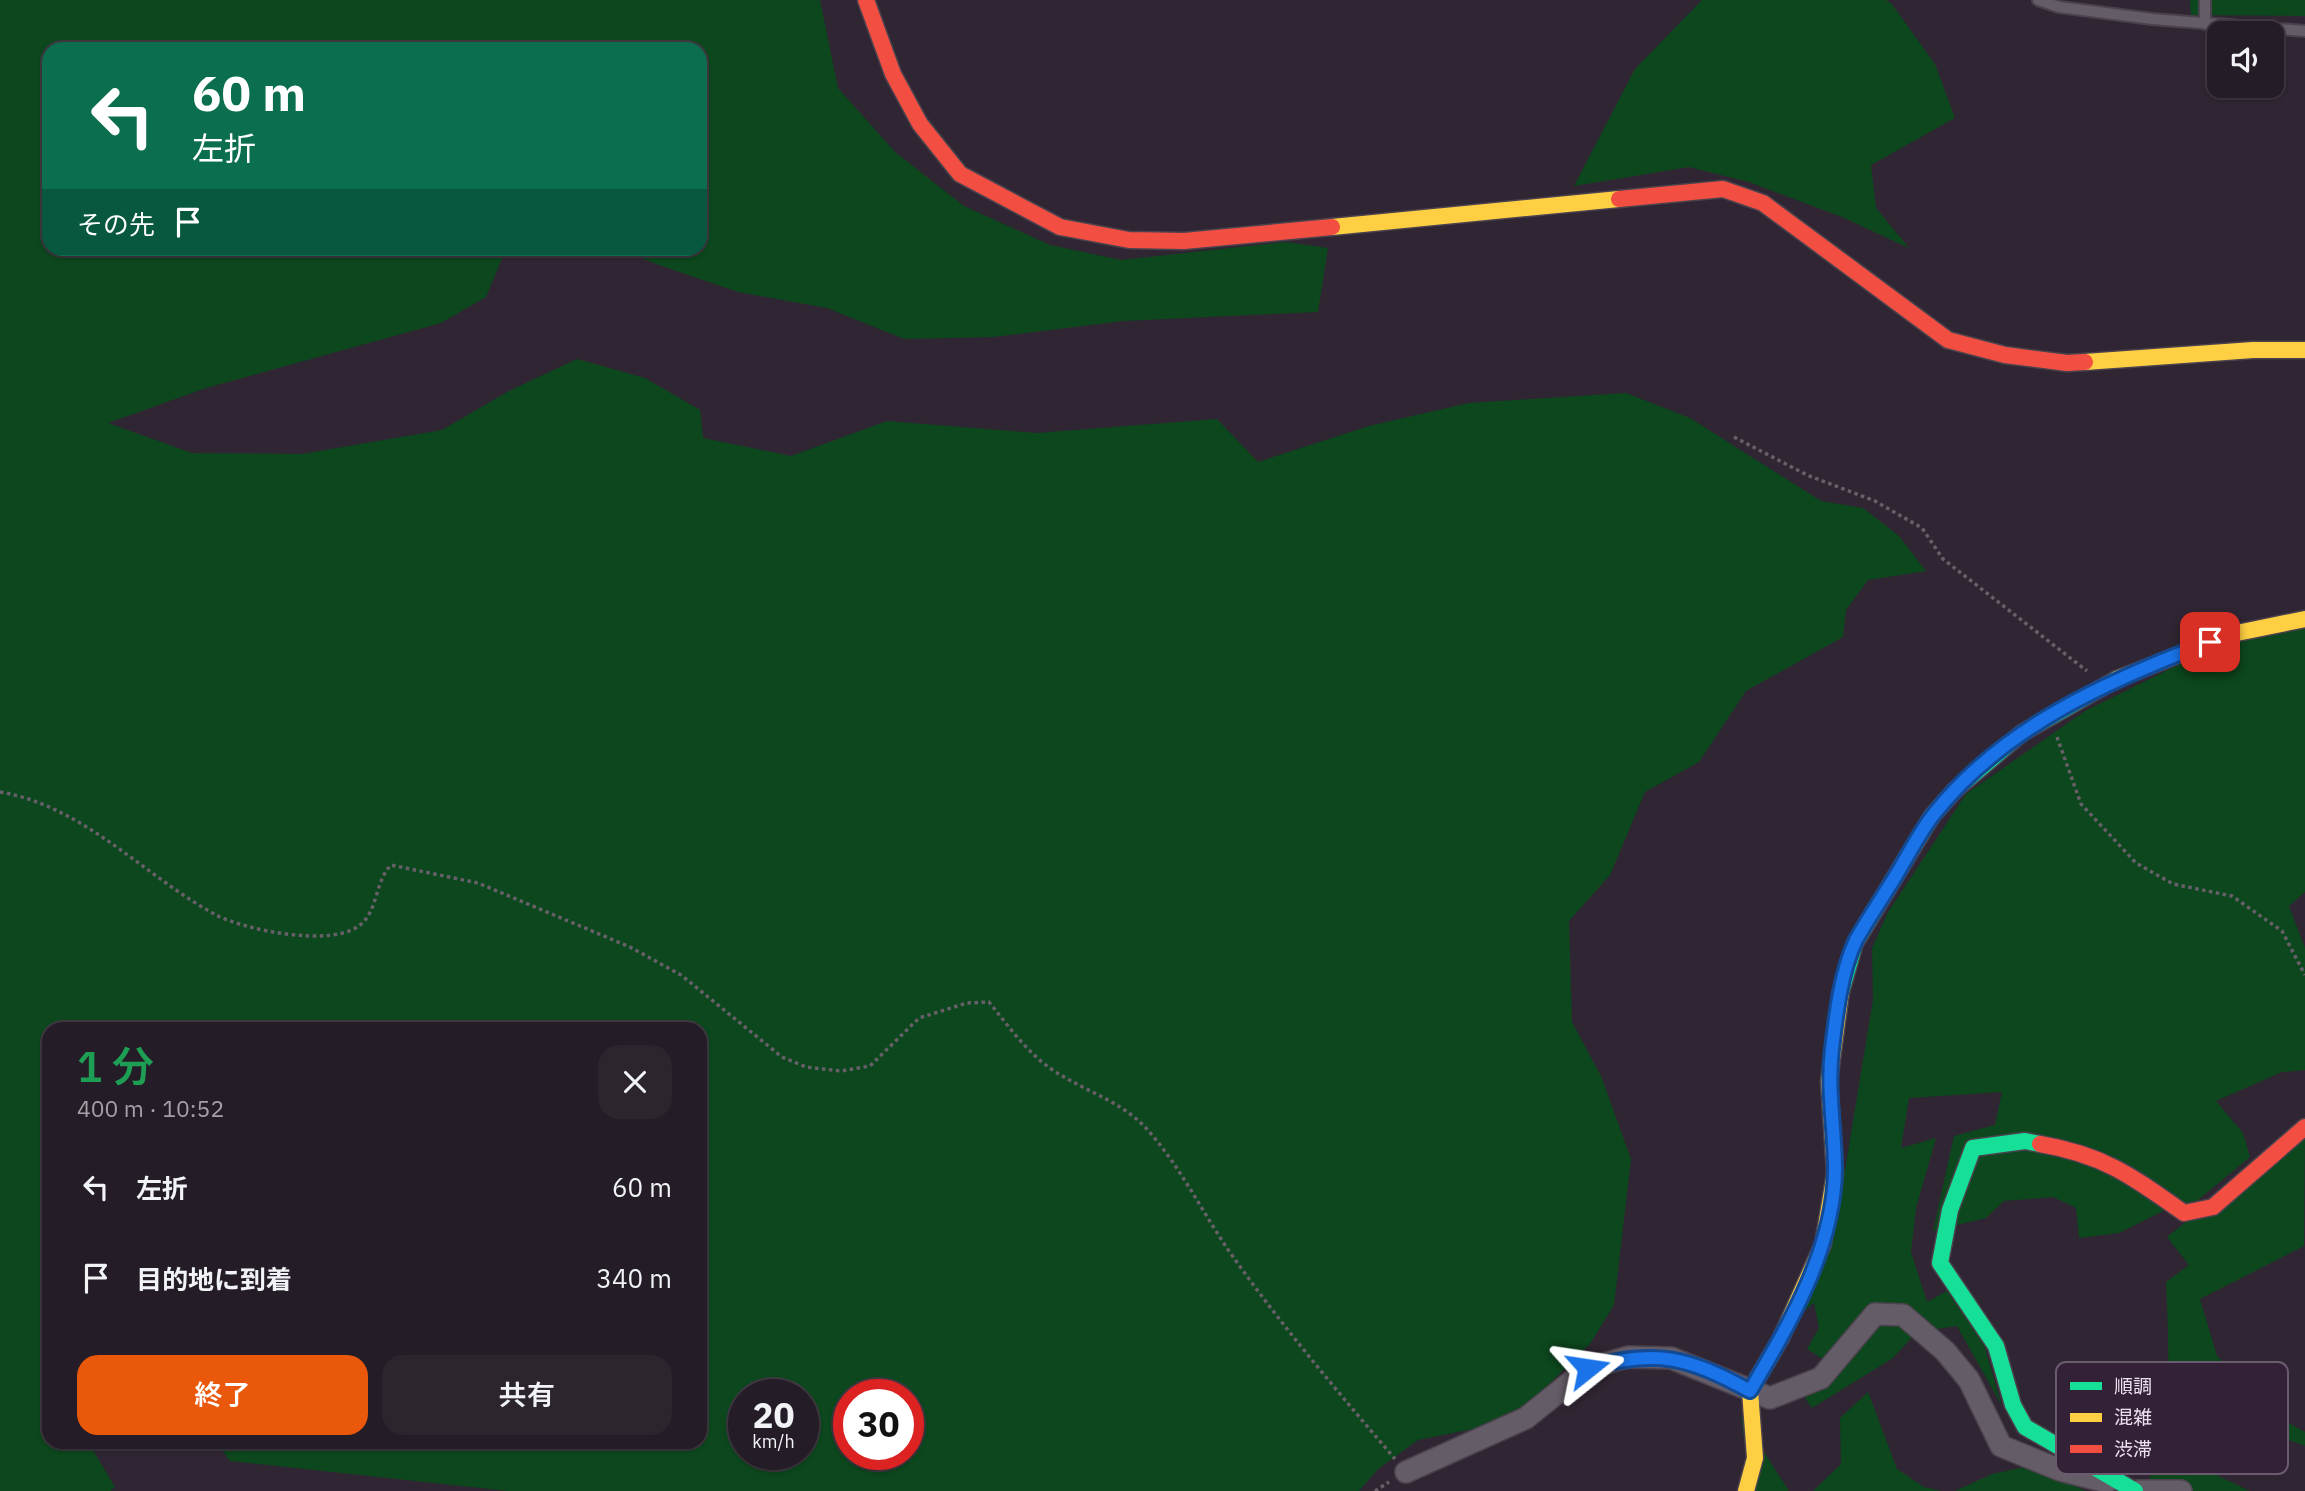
<!DOCTYPE html>
<html lang="ja">
<head>
<meta charset="utf-8">
<style>
	:root { --surface:#241c26; --page:#2c252e; --text:#f1f3f6; --muted:#a3a1a7; --line:#413a43; --accent:#ea580c }
	body { margin:0; font-family:"IBM Plex Sans","Noto Sans JP",sans-serif; background:var(--page); color:var(--text); height:100vh; display:flex; flex-direction:column; font-size:26px; white-space:nowrap }
	* { box-sizing:border-box; margin:0 }
	p { font-size:23px; color:var(--muted) }
	.icon { flex:none; width:38px; height:38px; fill:none; stroke:currentColor; stroke-width:2; stroke-linecap:round; stroke-linejoin:round }
	.map { position:relative; flex:1; overflow:hidden }
	.panel { position:absolute; left:42px; top:1022px; width:665px; height:427px; display:flex; flex-direction:column; background:var(--surface); border-radius:21px; box-shadow:0 2px 5px #0004,0 0 0 2px var(--line) }
	.panel>* { flex:none }
	.hud { position:absolute; left:42px; top:42px; width:665px; height:214px; border-radius:21px; box-shadow:0 2px 5px #0004,0 0 0 2px var(--line); background:#0b6e4f; color:#fff; overflow:hidden }
	.tools { position:absolute; left:2207px; top:21px; display:grid; gap:14px }
	.tools a { display:grid; place-items:center; width:77px; height:77px; border-radius:14px; background:var(--surface); box-shadow:0 2px 5px #0004,0 0 0 2px var(--line); font-size:35px }
	.speed { position:absolute; left:728px; top:1379px; display:flex; gap:14px; font-size:35px; font-weight:700; text-align:center }
	.speed>* { display:grid; place-content:center; width:91px; height:91px; border-radius:50%; background:var(--surface); box-shadow:0 2px 5px #0004,0 0 0 2px var(--line); line-height:1 }
	.speed small { font-size:18px; font-weight:400 }
	.speed .limit { border:10px solid #d22; background:#fff; color:#111 }
	.pin { position:absolute; display:grid; place-items:center; width:60px; height:60px; color:#fff; margin:-30px; border-radius:14px; box-shadow:0 4px 10px #0006 }
	.me { position:absolute; width:77px; margin:-38px; rotate:75deg; stroke-linejoin:round; filter:drop-shadow(0 0 5px #0008) }
	.turn { display:flex; align-items:center; gap:24px; height:147px; padding:0 35px; font-size:32px }
	.turn .icon { width:91px; height:91px; stroke-width:2.5 }
	.turn b { display:block; font-size:49px; line-height:60px }
	.then { display:flex; align-items:center; height:66px; padding:0 35px; background:#0003; gap:14px; font-size:26px }
	.round { display:grid; place-items:center; flex:none; width:74px; height:74px; border-radius:21px; background:var(--page) }
	.head { display:flex; align-items:center; justify-content:space-between; height:119px; padding:0 35px }
	h1 { font-size:42px; font-weight:600; line-height:52px; color:#1e9e55 }
	.action { display:flex; gap:14px; margin-top:auto; padding:14px 35px }
	.action a { flex:1; height:80px; border-radius:21px; background:var(--accent); color:#fff; font-size:28px; font-weight:600; line-height:80px; text-align:center }
	.action a+a { background:var(--page); color:var(--text) }
	ul { padding:0; list-style:none }
	li { display:flex; align-items:center; gap:21px; height:91px; padding:0 35px }
	li div { flex:1 }
	li b { display:block; font-size:26px }
	li em { font-style:normal }
	.map>svg:first-child { display:block }
	.green { fill:#0c471d; fill-rule:evenodd }
	.lines { fill:none; stroke-linecap:round; stroke-linejoin:round }
	.lane-casing { stroke:#4a424d; stroke-width:14 }
	.street-casing { stroke:#4a424d; stroke-width:24 }
	.fast-casing { stroke:#4a424d; stroke-width:19 }
	.slow-casing { stroke:#4a424d; stroke-width:19 }
	.jam-casing { stroke:#4a424d; stroke-width:19 }
	.path { stroke:#676069; stroke-width:3.5; stroke-dasharray:3.5 3.5; stroke-linecap:butt }
	.lane { stroke:#645c66; stroke-width:10 }
	.street { stroke:#645c66; stroke-width:21 }
	.fast { stroke:#16e098; stroke-width:16 }
	.slow { stroke:#ffcf43; stroke-width:16 }
	.jam { stroke:#f24e42; stroke-width:16 }
	.route-casing { stroke:#114b97; stroke-width:18 }
	.route { stroke:#1a73e8; stroke-width:12 }
	.key { fill:#332138; stroke:#6a5b6f; stroke-width:2 }
	.key-label { font-size:19px; fill:#ece1f0 }
</style>
</head>
<body>
<div class="map">
<svg width="2305" height="1491" viewBox="0 0 2305 1491">
	<rect width="100%" height="100%" fill="#302633"/>
	<g class="green">
		<path d="M 0,0 L 820,0 L 838,88 L 895,152 L 964,206 L 1050,245 L 1121,260 L 1286,242 L 1328,248 L 1318,312 L 1123,321 L 993,337 L 904,339 L 827,308 L 738,292 L 656,264 L 622,249 L 700,248 L 700,49 L 49,49 L 49,248 L 506,249 L 486,297 L 441,323 L 206,388 L 108,423 L 192,453 L 302,454 L 442,430 L 509,391 L 577,359 L 645,378 L 700,410 L 703,438 L 791,456 L 887,421 L 1037,433 L 1217,419 L 1258,462 L 1369,426 L 1469,403 L 1626,393 L 1690,418 L 1821,501 L 1863,508 L 1899,536 L 1926,571 L 1868,580 L 1846,610 L 1843,637 L 1746,691 L 1699,762 L 1645,792 L 1610,875 L 1569,921 L 1572,1022 L 1601,1076 L 1631,1159 L 1614,1305 L 1590,1344 L 1530,1403 L 1473,1429 L 1418,1440 L 1378,1469 L 1359,1491 L 508,1491 L 230,1461 L 216,1442 L 700,1442 L 700,1029 L 49,1029 L 49,1442 L 88,1442 L 115,1487 L 110,1491 L 0,1491 ZM 744,1395 L 803,1395 L 803,1454 L 744,1454 ZM 849,1395 L 908,1395 L 908,1454 L 849,1454 Z"/>
		<path d="M 1702,0 L 1886,0 L 1891,3 L 1935,64 L 1955,118 L 1871,165 L 1876,208 L 1909,248 L 1842,217 L 1749,182 L 1689,167 L 1574,186 L 1635,69 Z"/>
		<path d="M 2190,0 L 2305,0 L 2305,16 L 2191,15 Z"/>
		<path d="M 2305,610 L 2305,892 L 2289,906 L 2305,948 L 2305,1070 L 2282,1072 L 2216,1101 L 2243,1133 L 2250,1157 L 2198,1200 L 2169,1208 L 2119,1233 L 2079,1238 L 2076,1208 L 2053,1197 L 2004,1201 L 1986,1218 L 1933,1231 L 1954,1136 L 1995,1125 L 2002,1092 L 1909,1098 L 1901,1148 L 1936,1138 L 1916,1208 L 1911,1252 L 1927,1302 L 1947,1291 L 1984,1345 L 2002,1406 L 1957,1326 L 1917,1332 L 1893,1358 L 1812,1408 L 1802,1393 L 1824,1360 L 1807,1349 L 1819,1328 L 1814,1303 L 1794,1319 L 1845,1170 L 1873,1000 L 1872,948 L 1888,912 L 1966,794 L 2085,711 L 2180,664 Z"/>
		<path d="M 2305,1131 L 2304,1246 L 2200,1299 L 2217,1356 L 2280,1418 L 2305,1432 L 2305,1446 L 2273,1434 L 2207,1397 L 2191,1463 L 2250,1491 L 2137,1491 C 2177,1470 2168,1324 2166,1282 L 2189,1265 L 2167,1237 L 2259,1163 Z"/>
		<path d="M 1868,1392 L 1897,1469 L 1924,1487 L 1942,1491 L 1813,1491 L 1841,1464 L 1840,1418 Z"/>
		<path d="M 1741,1416 L 1789,1491 L 1751,1491 Z"/>
		<path d="M 2030,1466 L 2086,1491 L 1955,1491 L 1992,1474 Z"/>
	</g>
	<g class="lines">
		<defs>
			<g id="lane">
				<path d="M 2038,0 L 2059,7 L 2152,19 L 2305,31"/>
				<path d="M 2205,0 L 2205,24"/>
			</g>
			<g id="street">
				<path d="M 1406,1472 L 1526,1418 L 1588,1368 L 1628,1357 L 1671,1358 L 1770,1398 L 1821,1378 L 1875,1314 L 1903,1315 L 1945,1351 L 1969,1380 L 2001,1446 L 2060,1470 L 2107,1482"/>
				<path d="M 2138,1491 L 2181,1491"/>
			</g>
			<g id="fast">
				<path d="M 1841,992 L 1855,943 L 1932,816 L 1955,790 L 2022,733 L 2117,679"/>
				<path d="M 2040,1144 L 2025,1141 L 1973,1148 L 1950,1210 L 1940,1263 L 1996,1346 L 2013,1405 L 2025,1427 L 2135,1491"/>
			</g>
			<g id="slow">
				<path d="M 1332,227 L 1619,199"/>
				<path d="M 2085,362 L 2253,350 L 2305,350"/>
				<path d="M 2117,679 L 2232,634 L 2305,619"/>
				<path d="M 1746,1491 L 1755,1458 L 1750,1391 L 1781,1338 L 1823,1244 L 1835,1173 L 1829,1081 L 1841,992"/>
			</g>
			<g id="jam">
				<path d="M 866,0 L 893,74 L 920,124 L 960,174 L 1060,227 L 1129,240 L 1184,241 L 1332,227"/>
				<path d="M 1619,199 L 1723,189 L 1763,203 L 1948,340 L 2005,355 L 2067,363 L 2085,362"/>
				<path d="M 2040,1144 C 2104,1155 2132,1176 2184,1213 L 2213,1207 L 2305,1127"/>
			</g>
		</defs>
		<use href="#lane" class="lane-casing"/>
		<use href="#street" class="street-casing"/>
		<use href="#fast" class="fast-casing"/>
		<use href="#slow" class="slow-casing"/>
		<use href="#jam" class="jam-casing"/>
		<g class="path">
			<path d="M 1734,437 L 1807,475 L 1875,501 L 1922,528 L 1943,559 L 2087,671"/>
			<path d="M 2057,737 L 2081,804 L 2136,863 L 2173,884 L 2232,896 L 2282,931 L 2305,975"/>
			<path d="M 0,792 C 84,806 144,876 216,915 C 245,930 332,948 360,925 C 378,911 375,881 391,865 L 478,883 L 630,947 L 681,975 L 782,1057 L 806,1067 L 841,1071 L 870,1066 L 919,1018 L 967,1003 L 989,1002 C 1010,1028 1030,1057 1059,1074 C 1088,1092 1121,1102 1145,1127 C 1179,1164 1201,1210 1229,1251 C 1280,1324 1338,1392 1395,1459"/>
			<path d="M 1375,1491 L 1389,1482"/>
		</g>
		<use href="#lane" class="lane"/>
		<use href="#street" class="street"/>
		<use href="#fast" class="fast"/>
		<use href="#slow" class="slow"/>
		<use href="#jam" class="jam"/>
	</g>
	<g class="lines">
		<defs>
			<path id="route" d="M 1588,1368 C 1657,1349 1688,1357 1750,1391 C 1789,1325 1834,1249 1835,1170 C 1835,1129 1827,1090 1832,1049 C 1836,1015 1841,971 1856,940 C 1868,919 1882,898 1895,877 C 1908,856 1919,833 1934,814 C 2003,727 2109,680 2210,642"/>
		</defs>
		<use href="#route" class="route-casing"/>
		<use href="#route" class="route"/>
	</g>
	<rect x="2056" y="1362" width="232" height="112" rx="10" class="key"/>
	<rect x="2070" y="1382" width="32" height="8" fill="#16e098"/>
	<rect x="2070" y="1413" width="32" height="9" fill="#ffcf43"/>
	<rect x="2070" y="1445" width="32" height="8" fill="#f24e42"/>
	<g class="key-label">
		<text x="2114" y="1393">順調</text>
		<text x="2114" y="1424">混雑</text>
		<text x="2114" y="1456">渋滞</text>
	</g>
</svg>
<div class="tools">
<a><svg class="icon" aria-label="sound" viewBox="0 0 24 24"><path d="M4 9h4l5-4v14l-5-4H4zM17 9q2 3 0 6"/></svg></a>
</div>
<div class="speed"><div>20<small>km/h</small></div><div class="limit">30</div></div>
<div class="pin" style="left:2210px;top:642px;background:#d93025"><svg class="icon" aria-label="arrive" viewBox="0 0 24 24"><path d="M6 21V4h12l-3 4 3 4H6"/></svg></div>
<svg class="me" style="left:1588px;top:1368px" viewBox="-20 -20 40 40"><path d="M0-17L14 15 0 8-14 15z" fill="#1a73e8" stroke="#fff" stroke-width="4"/></svg>
<div class="hud">
<div class="turn"><svg class="icon" aria-label="left" viewBox="0 0 24 24"><path d="M17 20v-9H6M10 6l-5 5 5 5"/></svg><div><b>60 m</b>左折</div></div>
<div class="then">その先<svg class="icon" aria-label="arrive" viewBox="0 0 24 24"><path d="M6 21V4h12l-3 4 3 4H6"/></svg></div>
</div>
<section class="panel">
<div class="head"><div><h1>1 分</h1><p>400 m · 10:52</p></div><a class="round"><svg class="icon" aria-label="close" viewBox="0 0 24 24"><path d="M6 6l12 12M18 6L6 18"/></svg></a></div>
<ul>
<li><svg class="icon" aria-label="left" viewBox="0 0 24 24"><path d="M17 20v-9H6M10 6l-5 5 5 5"/></svg><div><b>左折</b></div><em>60 m</em></li>
<li><svg class="icon" aria-label="arrive" viewBox="0 0 24 24"><path d="M6 21V4h12l-3 4 3 4H6"/></svg><div><b>目的地に到着</b></div><em>340 m</em></li>
</ul>
<div class="action"><a>終了</a><a>共有</a></div>
</section>
</div>
</body>
</html>
